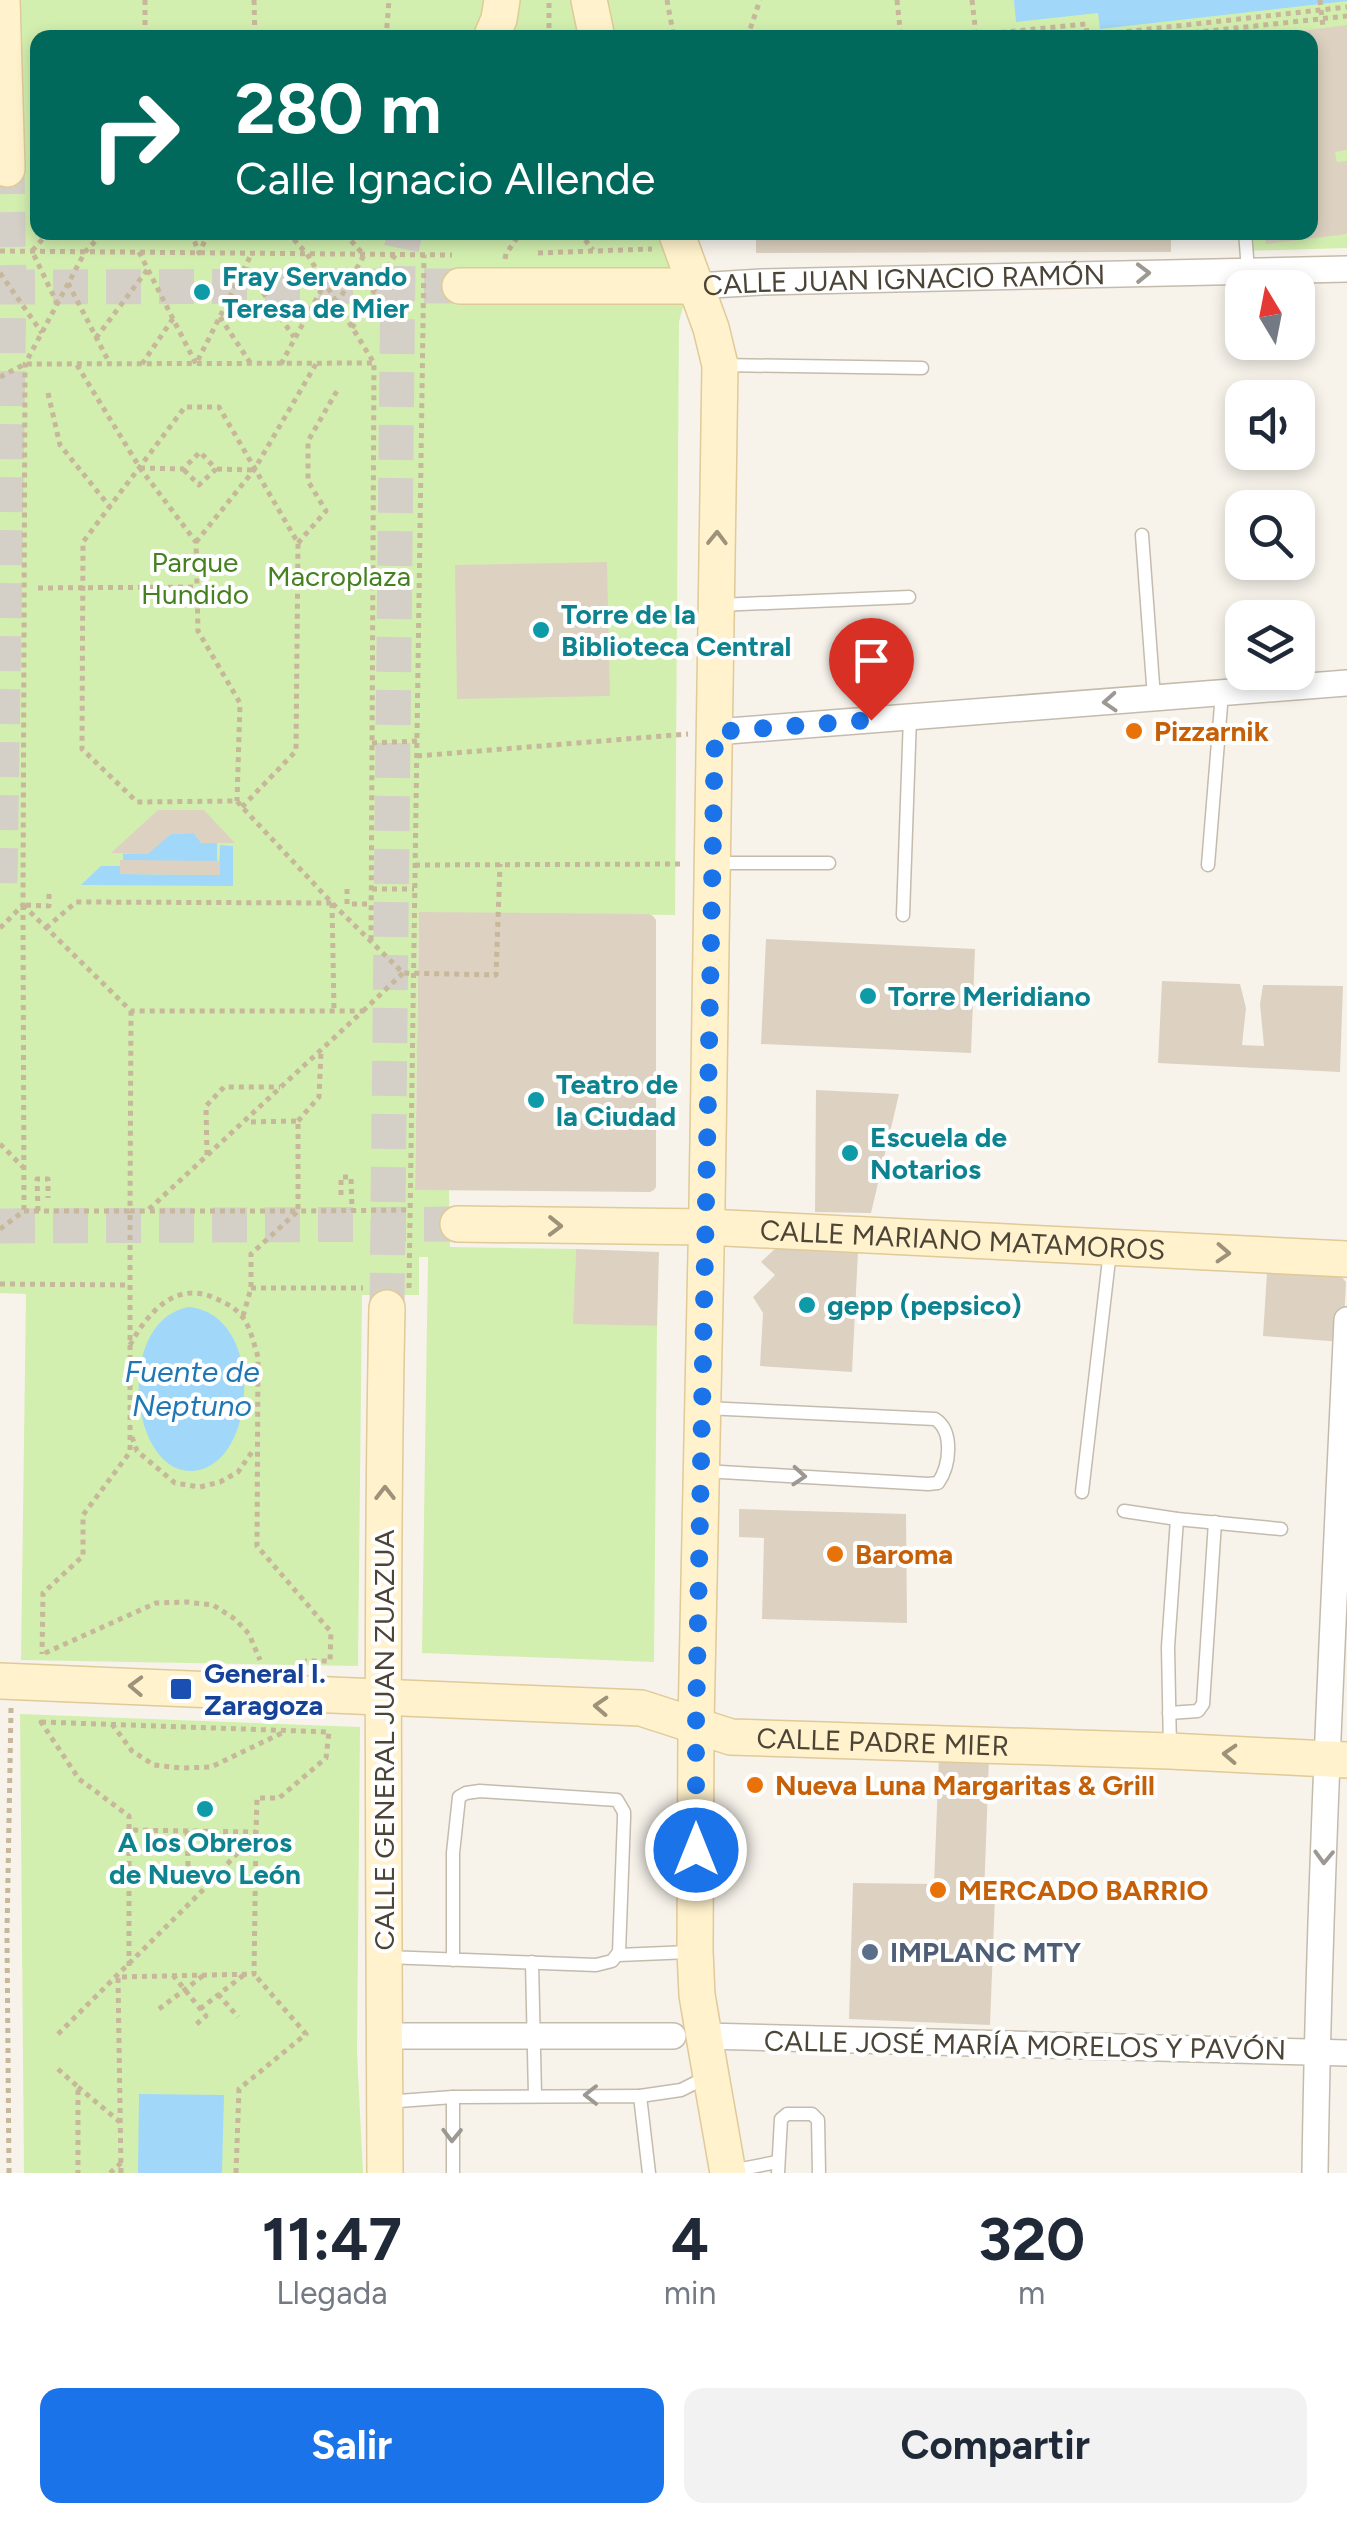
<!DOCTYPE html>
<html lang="es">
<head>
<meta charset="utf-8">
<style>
	:root { --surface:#fff; --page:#f2f2f3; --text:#1f2937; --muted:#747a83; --accent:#1a73e8 }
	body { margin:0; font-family:Figtree,sans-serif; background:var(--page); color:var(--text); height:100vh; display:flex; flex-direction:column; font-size:38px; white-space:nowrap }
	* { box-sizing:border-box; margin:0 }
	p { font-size:32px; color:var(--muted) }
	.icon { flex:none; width:55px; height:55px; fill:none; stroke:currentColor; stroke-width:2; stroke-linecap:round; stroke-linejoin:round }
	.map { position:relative; height:2173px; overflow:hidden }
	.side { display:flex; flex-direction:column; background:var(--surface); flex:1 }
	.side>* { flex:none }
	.hud { position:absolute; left:30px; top:30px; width:1288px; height:210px; border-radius:20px; box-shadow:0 5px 15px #0003; background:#00695c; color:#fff; overflow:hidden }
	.needle { width:65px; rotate:350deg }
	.controls { position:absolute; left:1225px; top:270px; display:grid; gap:20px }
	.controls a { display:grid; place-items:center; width:90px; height:90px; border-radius:20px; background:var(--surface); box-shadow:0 5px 15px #0003; font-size:50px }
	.pin { position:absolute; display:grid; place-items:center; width:85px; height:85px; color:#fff; margin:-102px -42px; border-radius:50% 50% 50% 0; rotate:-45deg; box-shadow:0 0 10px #0007 }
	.pin .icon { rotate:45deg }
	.me { position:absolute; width:110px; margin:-55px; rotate:0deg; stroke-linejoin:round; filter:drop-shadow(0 0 8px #0008) }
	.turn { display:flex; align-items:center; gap:35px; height:210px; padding:0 40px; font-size:45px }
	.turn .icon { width:130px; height:130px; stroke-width:2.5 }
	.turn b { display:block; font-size:70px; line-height:85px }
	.eta { display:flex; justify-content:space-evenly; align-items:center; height:170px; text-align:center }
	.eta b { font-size:60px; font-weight:700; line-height:70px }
	.cta { display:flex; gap:20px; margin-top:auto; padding:20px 40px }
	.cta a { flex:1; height:115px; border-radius:20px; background:var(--accent); color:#fff; font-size:40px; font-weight:700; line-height:115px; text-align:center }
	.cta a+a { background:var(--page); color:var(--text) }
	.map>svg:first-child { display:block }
	.green { fill:#d3efaf }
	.water { fill:#a1d7f9 }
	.building { fill:#ddd2c1 }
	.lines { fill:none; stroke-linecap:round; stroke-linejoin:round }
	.secondary-tunnel { stroke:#d5d0c7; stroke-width:35; stroke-dasharray:35 18; stroke-linecap:butt }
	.lane-casing { stroke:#c4bbac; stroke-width:15 }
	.street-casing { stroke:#c4bbac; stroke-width:28 }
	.secondary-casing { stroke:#dfca98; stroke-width:38 }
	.path { stroke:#c7b79b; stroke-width:5; stroke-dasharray:5 5; stroke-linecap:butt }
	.lane { stroke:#fff; stroke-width:12 }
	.street { stroke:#fff; stroke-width:25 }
	.secondary { stroke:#fff2cc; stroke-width:35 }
	.path-bridge { stroke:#c7b79b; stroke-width:5; stroke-dasharray:5 5; stroke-linecap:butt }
	.oneway { stroke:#9d9891 }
	.oneway2 { stroke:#9d927a }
	.route { stroke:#1a73e8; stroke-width:18; stroke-dasharray:0 32.4 }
	.culture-dot { fill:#0f9aa8; stroke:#fff; stroke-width:4 }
	.food-dot { fill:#e8710a; stroke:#fff; stroke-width:4 }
	.transit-dot { fill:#1a4fb4; stroke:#fff; stroke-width:4 }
	.service-dot { fill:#5c6f8a; stroke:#fff; stroke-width:4 }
	.labels { text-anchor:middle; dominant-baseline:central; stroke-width:8; stroke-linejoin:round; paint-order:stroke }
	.culture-label { font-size:28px; font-weight:bold; fill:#0d838f; stroke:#fff; text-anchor:start }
	.street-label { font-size:28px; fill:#4c4437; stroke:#fff }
	.park-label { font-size:28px; fill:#468121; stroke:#fff }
	.food-label { font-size:28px; font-weight:bold; fill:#c56008; stroke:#fff; text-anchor:start }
	.transit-label { font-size:28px; font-weight:bold; fill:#164399; stroke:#fff; text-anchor:start }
	.service-label { font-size:28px; font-weight:bold; fill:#4e5e75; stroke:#fff; text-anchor:start }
	.water-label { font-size:30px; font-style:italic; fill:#1f78b5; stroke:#fff }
</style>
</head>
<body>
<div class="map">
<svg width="1347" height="2173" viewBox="0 0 1347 2173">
	<rect width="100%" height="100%" fill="#f7f3eb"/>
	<g class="green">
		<path d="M 0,0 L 1347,0 L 1347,248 L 1241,251 L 1240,233 L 1310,232 L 1310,38 L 38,38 L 38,232 L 697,233 L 697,254 L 679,322 L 675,915 L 419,913 L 415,1190 L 449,1190 L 450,1247 L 576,1249 L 574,1323 L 657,1326 L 654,1662 L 422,1653 L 428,1257 L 419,1257 L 419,1295 L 362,1295 L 358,1666 L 21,1660 L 26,1294 L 0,1293 Z"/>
		<path d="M 20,1714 L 360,1727 L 357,2052 L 363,2173 L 24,2173 Z"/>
	</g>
	<g class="water">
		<path d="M 1014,0 L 1347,0 L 1347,1 L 1100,29 L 1098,13 L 1016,22 Z"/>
		<path d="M 194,833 L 201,843 L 217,843 L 217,865 L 123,864 L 123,854 L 148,853 L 171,834 Z"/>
		<path d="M 220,845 L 233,846 L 233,886 L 81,885 L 101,866 L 120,866 L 121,874 L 219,875 Z"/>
		<path d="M 189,1307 C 266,1314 258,1466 193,1471 C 129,1475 114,1320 189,1307 Z"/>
		<path d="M 139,2094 L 224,2095 L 222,2173 L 138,2173 Z"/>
	</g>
	<g class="building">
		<path d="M 1347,25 L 1347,150 L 1335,152 L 1337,162 L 1347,161 L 1347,234 L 1266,244 L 1264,232 L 1310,232 L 1310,38 L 1267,38 L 1267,35 Z"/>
		<path d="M 756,232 L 1171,232 L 1171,252 L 756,253 Z"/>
		<path d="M 607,562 L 610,696 L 457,699 L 455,565 Z"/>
		<path d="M 158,810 L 204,810 L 235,843 L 201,843 L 194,833 L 171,834 L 148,854 L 111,853 Z"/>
		<path d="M 120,860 L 220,861 L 220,875 L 120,874 Z"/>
		<path d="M 419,912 L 649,914 L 653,916 L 656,920 L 656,1187 L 654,1190 L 650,1192 L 415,1190 Z"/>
		<path d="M 766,939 L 975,949 L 971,1053 L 761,1044 Z"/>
		<path d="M 1162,981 L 1240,984 L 1246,1008 L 1242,1045 L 1264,1046 L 1260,1004 L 1263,985 L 1343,986 L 1340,1072 L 1158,1063 Z"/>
		<path d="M 816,1090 L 899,1094 L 871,1213 L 815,1212 Z"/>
		<path d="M 777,1247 L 858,1252 L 852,1372 L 760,1366 L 763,1313 L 753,1297 L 775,1275 L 761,1262 Z"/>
		<path d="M 576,1249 L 659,1252 L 657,1326 L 573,1324 Z"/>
		<path d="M 1267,1272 L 1341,1276 L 1346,1282 L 1343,1342 L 1263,1336 Z"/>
		<path d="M 739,1509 L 906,1514 L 907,1623 L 762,1619 L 764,1538 L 739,1537 Z"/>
		<path d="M 939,1756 L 989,1758 L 984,1896 L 995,1897 L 990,2025 L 849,2019 L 853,1883 L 934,1884 Z"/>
	</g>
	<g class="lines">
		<g class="secondary-tunnel">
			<path d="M 0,287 L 460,286"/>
			<path d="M 0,883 L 9,287 L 7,169"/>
			<path d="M 0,1226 L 458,1224"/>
			<path d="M 387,1308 L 398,264 L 405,232"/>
		</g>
		<defs>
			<g id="lane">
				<path d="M 1245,232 L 1248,270"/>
				<path d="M 722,365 L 922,368"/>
				<path d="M 1142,535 L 1154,698"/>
				<path d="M 719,605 L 909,597"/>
				<path d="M 715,863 L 829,863"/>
				<path d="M 1208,865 L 1222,693"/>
				<path d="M 903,915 L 910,717"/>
				<path d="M 704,1471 L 928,1484 L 938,1483 C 950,1466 954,1431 935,1419 L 705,1408"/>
				<path d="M 1082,1492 L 1110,1251"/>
				<path d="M 1124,1511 L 1177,1519 L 1281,1529"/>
				<path d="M 1169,1713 L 1198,1711 L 1203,1704 L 1215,1522"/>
				<path d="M 1170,1749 L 1168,1647 L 1177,1519"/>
				<path d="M 618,1955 L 690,1952"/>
				<path d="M 384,1957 L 413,1958 L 596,1965 L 612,1961 L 619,1952 L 624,1818 L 624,1812 L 617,1800 L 480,1791 L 466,1793 L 459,1797 L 453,1853 L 453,1960"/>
				<path d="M 532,1962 L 535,2095"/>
				<path d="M 640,2096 L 681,2090 L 709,2076"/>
				<path d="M 453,2097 L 453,2173"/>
				<path d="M 385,2102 L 453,2097 L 640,2096 L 649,2173"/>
				<path d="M 731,2171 L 777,2162"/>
				<path d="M 778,2173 L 781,2119 L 787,2114 L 812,2114 L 818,2120 L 819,2173"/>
			</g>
			<g id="street">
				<path id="s1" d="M 696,286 L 762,282 L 1347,269"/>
				<path d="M 715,732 L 1347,683"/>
				<path d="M 403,2036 L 673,2036"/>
				<path d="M 704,2036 L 1347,2053"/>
				<path d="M 1315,2173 C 1319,1888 1334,1604 1347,1320"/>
			</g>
			<g id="secondary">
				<path d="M 2,0 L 7,169"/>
				<path d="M 589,0 L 597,38"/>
				<path d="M 491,38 L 499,19 L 502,0"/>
				<path d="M 676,232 L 711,328 L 720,365 L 707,1205 L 696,1724 L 695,1951 L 697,1995 L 704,2036 L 728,2173"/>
				<path d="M 460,286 L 696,286"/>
				<path id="s2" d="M 458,1224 L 706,1227 L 1347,1259"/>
				<path id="s3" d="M 0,1681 L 641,1708 L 731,1737 L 1170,1751 L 1347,1760"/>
				<path d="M 385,2173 C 384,1885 381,1596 387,1308"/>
			</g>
		</defs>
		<use href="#lane" class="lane-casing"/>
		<use href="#street" class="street-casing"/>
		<use href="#secondary" class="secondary-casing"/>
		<g class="path">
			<path d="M 145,0 L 145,38"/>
			<path d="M 254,0 L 255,38"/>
			<path d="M 667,0 L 674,38"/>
			<path d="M 897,0 L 901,38"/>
			<path d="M 972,0 L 976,35 L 1086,24 L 1087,36 L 1067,38"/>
			<path d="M 1087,36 L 1347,7"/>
			<path d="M 386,38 L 389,0"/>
			<path d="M 549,38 L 549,0"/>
			<path d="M 747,38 L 760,0"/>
			<path d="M 1144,38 L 1347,16"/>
			<path d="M 49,232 L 32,251 L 58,305"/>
			<path d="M 191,232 L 199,253 L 209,232"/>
			<path d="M 287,232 L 307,254 L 374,363 L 371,942"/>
			<path d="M 579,232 L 593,250"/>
			<path d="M 0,251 L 452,255"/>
			<path d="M 139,252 L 196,364 L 252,253"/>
			<path d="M 538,253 L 652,249"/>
			<path d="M 505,259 L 506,254 L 521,232"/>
			<path d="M 246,268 L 294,337"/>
			<path d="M 0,273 L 42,333"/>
			<path d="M 68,283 L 110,364"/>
			<path d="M 337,304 L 364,255 L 343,232"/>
			<path d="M 220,317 L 251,364"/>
			<path d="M 352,328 L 395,255"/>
			<path d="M 96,338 L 148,269"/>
			<path d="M 142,364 L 174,317"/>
			<path d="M 281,364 L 325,283"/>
			<path d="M 77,365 L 140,468 L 196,542 L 198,631 L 240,703 L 237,801"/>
			<path d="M 0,377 L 25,364 L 374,363"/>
			<path d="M 48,393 L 60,445 L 110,507"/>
			<path d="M 140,468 L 183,469 L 200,452 L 216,469 L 199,485 L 183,469"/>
			<path d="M 217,469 L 254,470"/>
			<path d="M 196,542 L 254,470 L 316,364"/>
			<path d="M 298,543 L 326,511 L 308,481 L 308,441 L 338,389"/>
			<path d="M 297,579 L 373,579"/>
			<path d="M 38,588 L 197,587"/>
			<path d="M 372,743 L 417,741"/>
			<path d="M 417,756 L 688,734"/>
			<path d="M 242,807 L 296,751 L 298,543 L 219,407 L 185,407 L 83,542 L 82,749 L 137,802 L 237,801 L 242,807 L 332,903 L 403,973 L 496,975 L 500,864"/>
			<path d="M 415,865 L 684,864"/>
			<path d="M 347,889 L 347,904 L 372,904"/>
			<path d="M 372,889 L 414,889"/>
			<path d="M 332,903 L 334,1010"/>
			<path d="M 23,905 L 131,1011 L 363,1011 L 147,1211 L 130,1211 L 131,1011"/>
			<path d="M 23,905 L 24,1211"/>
			<path d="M 26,905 L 49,906 L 49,889"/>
			<path d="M 0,928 L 23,905 L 25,364 L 85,252 L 104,232"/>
			<path d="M 46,928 L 76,902 L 332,903"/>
			<path d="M 363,1011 L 403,973"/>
			<path d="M 298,1121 L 319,1097 L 321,1052"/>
			<path d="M 0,1144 L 23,1167"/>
			<path d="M 207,1155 L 206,1106 L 224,1087 L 280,1087"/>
			<path d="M 341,1195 L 341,1177 L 351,1177 L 352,1210"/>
			<path d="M 38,1211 L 37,1179 L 48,1179 L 48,1198"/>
			<path d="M 150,1211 L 298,1211 L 298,1121 L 246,1122"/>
			<path d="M 0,1229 L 24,1211 L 130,1211 L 130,1452 L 83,1515 L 83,1556 L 43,1593 L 42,1654"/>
			<path d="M 0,1284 L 130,1285"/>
			<path d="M 251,1288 L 363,1288"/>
			<path d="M 409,1288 L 424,255"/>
			<path d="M 243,1316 L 251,1288 L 251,1254 L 298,1211 L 410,1210"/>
			<path d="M 130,1345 C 148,1312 177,1278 219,1300 C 228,1304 238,1310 244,1319 C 251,1330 254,1344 258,1357 L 257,1546 L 331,1632 L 330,1661 L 305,1661"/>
			<path d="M 132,1437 L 137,1451 L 175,1483 L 200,1487 L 220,1482 L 238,1472 L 254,1449"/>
			<path d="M 45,1653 L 156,1603 L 186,1602 L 213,1605 L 235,1619 L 249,1634 L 260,1660"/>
			<path d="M 41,1722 L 329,1732 L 326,1758 L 279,1798 L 257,1798 L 256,1832 L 129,1830 L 129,1816 L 79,1779 Z"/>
			<path d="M 112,1724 L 132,1751 L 154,1765 L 181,1768 L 211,1767 L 284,1732"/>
			<path d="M 187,1831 L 188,1866 L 206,1886"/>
			<path d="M 129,1966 L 129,1830"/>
			<path d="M 173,1975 L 206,2016 L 193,2027"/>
			<path d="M 218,1994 L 238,2017"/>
			<path d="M 159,2009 L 204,1975"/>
			<path d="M 200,2009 L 245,1974"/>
			<path d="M 58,2034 L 206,1887 L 256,1833"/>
			<path d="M 58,2069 L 78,2087 L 78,2173"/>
			<path d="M 78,2087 L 120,2122"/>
			<path d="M 9,2173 L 7,1933 L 11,1708"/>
			<path d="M 110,2173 L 121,2163"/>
			<path d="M 121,2173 L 118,1977 L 254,1974 L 256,1832"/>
			<path d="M 236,2173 L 239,2089 L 306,2034 L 254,1974"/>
		</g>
		<use href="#lane" class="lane"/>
		<use href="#street" class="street"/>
		<use href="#secondary" class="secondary"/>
		<path class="path-bridge" d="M 1320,0 L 1323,28"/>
	</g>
	<defs><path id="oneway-chevron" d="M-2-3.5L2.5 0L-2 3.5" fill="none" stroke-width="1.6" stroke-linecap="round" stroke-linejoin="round" transform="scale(2.5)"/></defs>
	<g class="oneway">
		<use href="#oneway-chevron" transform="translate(1143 273) rotate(-1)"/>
		<use href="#oneway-chevron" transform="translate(1110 702) rotate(176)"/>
		<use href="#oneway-chevron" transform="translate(799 1476) rotate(4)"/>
		<use href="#oneway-chevron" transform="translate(1324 1857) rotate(92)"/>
		<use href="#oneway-chevron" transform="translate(591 2095) rotate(-180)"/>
		<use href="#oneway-chevron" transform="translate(452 2135) rotate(91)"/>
	</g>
	<g class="oneway2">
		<use href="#oneway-chevron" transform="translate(717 538) rotate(-89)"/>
		<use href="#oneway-chevron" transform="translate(555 1226) rotate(1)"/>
		<use href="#oneway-chevron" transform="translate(1223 1253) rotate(3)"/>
		<use href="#oneway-chevron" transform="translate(385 1493) rotate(-90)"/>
		<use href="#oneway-chevron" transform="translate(136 1686) rotate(-178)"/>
		<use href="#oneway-chevron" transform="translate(601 1706) rotate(-177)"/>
		<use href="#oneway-chevron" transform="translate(1230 1754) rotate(-177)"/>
	</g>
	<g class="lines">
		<path class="route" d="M 696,1850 L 696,1724 L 715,732 L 871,720"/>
	</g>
	<g class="culture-dot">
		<circle cx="202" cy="292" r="10"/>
		<circle cx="541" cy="630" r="10"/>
		<circle cx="868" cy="996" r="10"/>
		<circle cx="536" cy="1100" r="10"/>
		<circle cx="850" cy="1153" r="10"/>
		<circle cx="807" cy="1305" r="10"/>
		<circle cx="205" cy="1809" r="10"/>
	</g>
	<g class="food-dot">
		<circle cx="1134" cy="731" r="10"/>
		<circle cx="835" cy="1554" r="10"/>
		<circle cx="755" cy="1785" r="10"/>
		<circle cx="938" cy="1890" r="10"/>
	</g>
	<rect class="transit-dot" x="169" y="1677" width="24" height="24" rx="5"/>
	<circle class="service-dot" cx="870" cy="1952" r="10"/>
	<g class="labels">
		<g class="culture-label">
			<text x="222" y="276">Fray Servando<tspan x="222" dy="32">Teresa de Mier</tspan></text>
			<text x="561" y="614">Torre de la<tspan x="561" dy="32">Biblioteca Central</tspan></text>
			<text x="888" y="996">Torre Meridiano</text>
			<text x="556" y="1084">Teatro de<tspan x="556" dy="32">la Ciudad</tspan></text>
			<text x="870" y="1137">Escuela de<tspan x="870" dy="32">Notarios</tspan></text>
			<text x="827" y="1305">gepp (pepsico)</text>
			<text x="205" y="1842" text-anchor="middle">A los Obreros<tspan x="205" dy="32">de Nuevo León</tspan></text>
		</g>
		<g class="street-label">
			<text stroke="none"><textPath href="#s1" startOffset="208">CALLE JUAN IGNACIO RAMÓN</textPath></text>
			<text stroke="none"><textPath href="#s2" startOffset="505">CALLE MARIANO MATAMOROS</textPath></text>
			<text transform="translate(384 1740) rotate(-90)">CALLE GENERAL JUAN ZUAZUA</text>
			<text stroke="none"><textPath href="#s3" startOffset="888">CALLE PADRE MIER</textPath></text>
			<text transform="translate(1025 2045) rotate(1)">CALLE JOSÉ MARÍA MORELOS Y PAVÓN</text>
		</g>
		<g class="park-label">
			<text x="195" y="562">Parque<tspan x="195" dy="32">Hundido</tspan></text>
			<text x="339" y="576">Macroplaza</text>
		</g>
		<g class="food-label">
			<text x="1154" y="731">Pizzarnik</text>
			<text x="855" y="1554">Baroma</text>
			<text x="775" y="1785">Nueva Luna Margaritas &amp; Grill</text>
			<text x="958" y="1890">MERCADO BARRIO</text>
		</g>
		<g class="transit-label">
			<text x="204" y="1673">General I.<tspan x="204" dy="32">Zaragoza</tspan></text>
		</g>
		<g class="service-label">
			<text x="890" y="1952">IMPLANC MTY</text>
		</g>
		<g class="water-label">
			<text x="192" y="1371">Fuente de<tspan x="192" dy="34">Neptuno</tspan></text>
		</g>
	</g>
</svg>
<div class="controls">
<a><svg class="needle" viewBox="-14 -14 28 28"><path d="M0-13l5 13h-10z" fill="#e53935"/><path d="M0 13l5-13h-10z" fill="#747a83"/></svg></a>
<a><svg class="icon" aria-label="sound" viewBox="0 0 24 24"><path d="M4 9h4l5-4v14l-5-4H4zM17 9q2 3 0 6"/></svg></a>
<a><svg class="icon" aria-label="search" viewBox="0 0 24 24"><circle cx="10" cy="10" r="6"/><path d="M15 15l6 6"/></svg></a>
<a><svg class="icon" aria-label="layers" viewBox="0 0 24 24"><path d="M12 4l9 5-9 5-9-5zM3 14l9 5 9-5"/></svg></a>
</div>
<div class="pin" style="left:871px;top:720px;background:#d93025"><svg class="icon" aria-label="arrive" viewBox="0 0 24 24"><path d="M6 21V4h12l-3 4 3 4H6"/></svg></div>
<svg class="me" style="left:696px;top:1850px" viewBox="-20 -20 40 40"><circle r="17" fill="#1a73e8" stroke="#fff" stroke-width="3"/><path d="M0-11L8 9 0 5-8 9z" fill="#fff"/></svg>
<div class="hud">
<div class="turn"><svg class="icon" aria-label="right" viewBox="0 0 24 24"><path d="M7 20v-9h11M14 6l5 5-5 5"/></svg><div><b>280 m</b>Calle Ignacio Allende</div></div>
</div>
</div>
<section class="side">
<div class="eta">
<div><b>11:47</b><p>Llegada</p></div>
<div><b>4</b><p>min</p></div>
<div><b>320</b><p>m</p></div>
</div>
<div class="cta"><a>Salir</a><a>Compartir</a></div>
</section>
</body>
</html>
